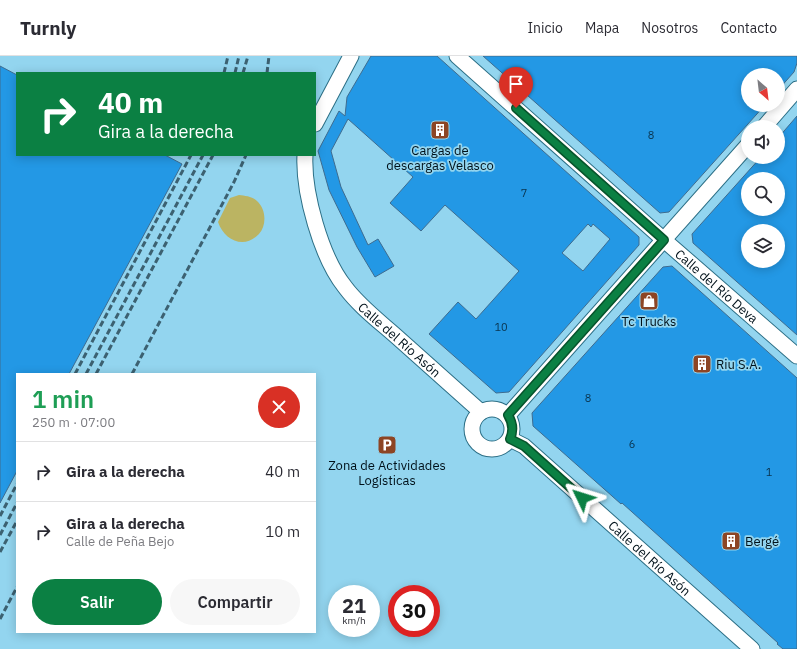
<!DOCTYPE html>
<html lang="es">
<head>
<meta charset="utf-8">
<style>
	:root { --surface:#fff; --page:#f7f7f7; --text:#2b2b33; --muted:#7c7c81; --line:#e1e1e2; --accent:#0b8043 }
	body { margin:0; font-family:"IBM Plex Sans",sans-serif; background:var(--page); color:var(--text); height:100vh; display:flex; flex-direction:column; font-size:15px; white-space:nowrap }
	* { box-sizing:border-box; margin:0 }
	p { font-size:13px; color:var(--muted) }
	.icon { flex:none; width:22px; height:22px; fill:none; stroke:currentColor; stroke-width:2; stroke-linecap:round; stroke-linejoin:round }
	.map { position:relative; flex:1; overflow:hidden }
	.drawer { position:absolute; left:16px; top:317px; width:300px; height:260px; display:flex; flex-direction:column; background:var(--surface); border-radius:0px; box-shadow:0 2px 10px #0003 }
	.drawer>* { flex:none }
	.top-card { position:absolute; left:16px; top:16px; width:300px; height:84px; border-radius:0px; box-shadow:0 2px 10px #0003; background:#0b8043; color:#fff; overflow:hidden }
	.needle { width:26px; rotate:152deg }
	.buttons { position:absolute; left:741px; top:12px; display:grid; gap:8px }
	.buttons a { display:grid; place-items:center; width:44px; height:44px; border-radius:50%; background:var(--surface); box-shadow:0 2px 10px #0003; font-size:20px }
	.speed { position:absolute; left:328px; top:529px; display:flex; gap:8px; font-size:20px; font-weight:700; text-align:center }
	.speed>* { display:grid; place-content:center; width:52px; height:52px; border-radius:50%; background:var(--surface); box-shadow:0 2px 10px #0003; line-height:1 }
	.speed small { font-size:10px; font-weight:400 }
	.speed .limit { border:6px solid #d22; background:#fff; color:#111 }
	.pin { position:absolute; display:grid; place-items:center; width:34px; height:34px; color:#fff; margin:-41px -17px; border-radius:50% 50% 50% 0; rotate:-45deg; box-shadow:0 0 4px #0007 }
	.pin .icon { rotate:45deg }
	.me { position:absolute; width:44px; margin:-22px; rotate:311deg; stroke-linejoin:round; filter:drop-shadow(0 0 3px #0008) }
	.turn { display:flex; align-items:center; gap:14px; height:84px; padding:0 16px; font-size:18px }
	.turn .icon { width:52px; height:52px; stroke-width:2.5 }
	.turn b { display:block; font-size:28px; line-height:34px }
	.round { display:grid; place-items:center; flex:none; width:42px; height:42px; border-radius:21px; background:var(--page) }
	.overview { display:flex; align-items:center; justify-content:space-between; height:68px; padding:0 16px }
	h1 { font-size:24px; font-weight:600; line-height:30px; color:#1e9e55 }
	.cta { display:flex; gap:8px; margin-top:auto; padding:8px 16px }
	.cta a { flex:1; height:46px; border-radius:24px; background:var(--accent); color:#fff; font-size:16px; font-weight:600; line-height:46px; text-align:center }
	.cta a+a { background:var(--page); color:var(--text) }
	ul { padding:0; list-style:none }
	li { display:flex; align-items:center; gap:12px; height:60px; padding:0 16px; border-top:1px solid var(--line) }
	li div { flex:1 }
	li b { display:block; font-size:15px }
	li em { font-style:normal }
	header { display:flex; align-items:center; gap:24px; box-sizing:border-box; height:56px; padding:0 20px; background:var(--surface); border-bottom:1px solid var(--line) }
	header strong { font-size:19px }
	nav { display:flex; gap:22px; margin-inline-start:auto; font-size:14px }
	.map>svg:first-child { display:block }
	.green { fill:#bbb462 }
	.building { fill:#2398e5; stroke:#3e6c90; fill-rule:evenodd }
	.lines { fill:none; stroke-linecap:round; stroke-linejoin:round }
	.minor-casing { stroke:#2c6f86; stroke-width:17 }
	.minor { stroke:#fff; stroke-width:15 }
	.rail { stroke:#3c6171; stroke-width:3; stroke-dasharray:6 3; stroke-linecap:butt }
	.route-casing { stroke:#07532c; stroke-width:10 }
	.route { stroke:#0b8043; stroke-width:7 }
	.labels { text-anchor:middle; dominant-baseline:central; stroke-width:3.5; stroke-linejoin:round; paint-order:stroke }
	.number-label { font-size:11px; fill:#09334d }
	.poi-label { font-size:13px; fill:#00111a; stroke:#93d5ef }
	.street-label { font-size:13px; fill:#00111a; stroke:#93d5ef }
</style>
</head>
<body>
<header>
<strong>Turnly</strong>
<nav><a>Inicio</a><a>Mapa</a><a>Nosotros</a><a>Contacto</a></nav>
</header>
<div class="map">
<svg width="797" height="593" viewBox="0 0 797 593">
	<rect width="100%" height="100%" fill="#93d5ef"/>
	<path class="green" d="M 239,139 C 245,140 252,140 257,145 C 266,153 267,169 259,178 C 244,194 224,184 218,166 L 230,142 Z"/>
	<g class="building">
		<path d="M 371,0 L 437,0 L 639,181 L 639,189 L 509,336 L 496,337 L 429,278 L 458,246 L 476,263 L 519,215 L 445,149 L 421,175 L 390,147 L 413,121 L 348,63 L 331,95 L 341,131 L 368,189 L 378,183 L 394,210 L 375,221 L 357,191 L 329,134 L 318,95 L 339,55 L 345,60 L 347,41 ZM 588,168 L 591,171 L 593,168 L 610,183 L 583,215 L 562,197 Z"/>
		<path d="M 483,0 L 797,0 L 797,7 L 794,16 L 778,34 L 778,19 L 748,19 L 748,49 L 765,49 L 669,156 L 660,157 Z"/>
		<path d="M 0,10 L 17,19 L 17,99 L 165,99 L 182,108 L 69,318 L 17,318 L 17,415 L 0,447 Z"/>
		<path d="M 797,60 L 797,279 L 693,187 L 692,178 L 761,101 L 778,101 L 778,82 ZM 748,123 L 778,123 L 778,153 L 748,153 ZM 748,175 L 778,175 L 778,205 L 748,205 Z"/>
		<path d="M 672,210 L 797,322 L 797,593 L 783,593 L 777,588 L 778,587 L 680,499 L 622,447 L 621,448 L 533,370 L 532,357 L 663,211 Z"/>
	</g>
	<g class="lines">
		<defs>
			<g id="minor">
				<path id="s1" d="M 457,0 L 664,184 L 797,300"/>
				<path d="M 315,68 L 351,0"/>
				<path d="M 764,71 L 797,33"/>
				<path id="s2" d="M 305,99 C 303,136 321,201 345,231 C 359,250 379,265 397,281 C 425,306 453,331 481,356"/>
				<circle cx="492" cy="373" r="20"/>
				<path d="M 508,359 L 748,89"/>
				<path id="s3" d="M 510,383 L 524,390 L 752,593"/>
			</g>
		</defs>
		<use href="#minor" class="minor-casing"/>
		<use href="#minor" class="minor"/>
		<g class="rail">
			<path d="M 224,17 L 228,0"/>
			<path d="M 235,17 L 239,0"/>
			<path d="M 243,17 L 248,0"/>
			<path d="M 267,17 L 269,0"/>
			<path d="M 75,318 L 191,99"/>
			<path d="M 86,318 L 203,99"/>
			<path d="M 96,318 L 213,99"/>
			<path d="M 132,318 L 234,126 L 246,99"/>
			<path d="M 0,460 L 17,428"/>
			<path d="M 0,479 L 17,447"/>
			<path d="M 0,496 L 17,465"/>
			<path d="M 0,563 L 17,531"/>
		</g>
	</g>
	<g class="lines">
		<defs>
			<path id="route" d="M 516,52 L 664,184 L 508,359 C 513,367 514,374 510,383 L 524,390 L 582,442"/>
		</defs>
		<use href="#route" class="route-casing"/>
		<use href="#route" class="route"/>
	</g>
	<defs>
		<symbol id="building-square" viewBox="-11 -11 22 22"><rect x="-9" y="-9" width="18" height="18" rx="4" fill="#8d4524" stroke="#93d5ef"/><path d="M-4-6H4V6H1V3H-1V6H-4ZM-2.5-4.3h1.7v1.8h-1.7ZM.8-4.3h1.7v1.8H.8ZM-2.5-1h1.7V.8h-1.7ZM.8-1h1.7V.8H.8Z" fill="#fff"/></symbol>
		<symbol id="shop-square" viewBox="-11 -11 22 22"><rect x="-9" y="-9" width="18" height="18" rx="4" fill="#8d4524" stroke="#93d5ef"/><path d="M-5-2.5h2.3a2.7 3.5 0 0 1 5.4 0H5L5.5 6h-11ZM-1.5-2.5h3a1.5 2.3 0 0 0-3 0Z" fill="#fff"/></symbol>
		<symbol id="parking-square" viewBox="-11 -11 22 22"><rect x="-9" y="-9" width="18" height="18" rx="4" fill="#8d4524" stroke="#93d5ef"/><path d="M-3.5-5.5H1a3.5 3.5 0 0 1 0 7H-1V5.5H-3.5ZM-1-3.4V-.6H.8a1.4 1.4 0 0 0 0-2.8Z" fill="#fff"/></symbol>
	</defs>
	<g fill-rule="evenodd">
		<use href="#building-square" x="429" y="63" width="22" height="22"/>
		<use href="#shop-square" x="638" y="234" width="22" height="22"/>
		<use href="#building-square" x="691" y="297" width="22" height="22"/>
		<use href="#parking-square" x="376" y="378" width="22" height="22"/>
		<use href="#building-square" x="720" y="474" width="22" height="22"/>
	</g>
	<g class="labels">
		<g class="number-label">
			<text x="651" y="79">8</text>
			<text x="524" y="137">7</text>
			<text x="501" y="271">10</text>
			<text x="588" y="342">8</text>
			<text x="632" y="388">6</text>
			<text x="769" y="416">1</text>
		</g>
		<g class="poi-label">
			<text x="440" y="94">Cargas de<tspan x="440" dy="15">descargas Velasco</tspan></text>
			<text x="649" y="265">Tc Trucks</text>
			<text x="716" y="308" text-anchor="start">Riu S.A.</text>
			<text x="387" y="409">Zona de Actividades<tspan x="387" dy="15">Logísticas</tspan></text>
			<text x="745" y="485" text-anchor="start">Bergé</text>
		</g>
		<g class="street-label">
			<text stroke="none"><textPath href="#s1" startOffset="347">Calle del Río Deva</textPath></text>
			<text stroke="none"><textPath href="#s2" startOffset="216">Calle del Río Asón</textPath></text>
			<text stroke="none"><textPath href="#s3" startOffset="184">Calle del Río Asón</textPath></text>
		</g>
	</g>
</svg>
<div class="buttons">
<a><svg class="needle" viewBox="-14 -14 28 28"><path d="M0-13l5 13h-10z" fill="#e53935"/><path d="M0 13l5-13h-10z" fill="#7c7c81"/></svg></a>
<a><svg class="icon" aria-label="sound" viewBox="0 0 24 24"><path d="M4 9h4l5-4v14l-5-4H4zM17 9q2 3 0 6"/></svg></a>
<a><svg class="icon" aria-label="search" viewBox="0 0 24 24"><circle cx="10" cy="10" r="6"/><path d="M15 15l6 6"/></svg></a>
<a><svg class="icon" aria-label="layers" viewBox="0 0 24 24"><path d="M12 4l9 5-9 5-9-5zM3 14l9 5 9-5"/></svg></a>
</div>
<div class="speed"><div>21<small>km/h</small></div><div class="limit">30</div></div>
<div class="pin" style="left:516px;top:52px;background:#d93025"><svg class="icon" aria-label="arrive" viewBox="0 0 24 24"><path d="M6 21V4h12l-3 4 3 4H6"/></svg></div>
<svg class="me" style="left:582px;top:442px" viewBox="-20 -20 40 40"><path d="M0-17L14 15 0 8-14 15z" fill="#0b8043" stroke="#fff" stroke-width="4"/></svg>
<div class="top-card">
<div class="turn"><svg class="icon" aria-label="right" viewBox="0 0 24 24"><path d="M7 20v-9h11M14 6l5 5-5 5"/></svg><div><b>40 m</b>Gira a la derecha</div></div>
</div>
<section class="drawer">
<div class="overview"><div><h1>1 min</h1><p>250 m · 07:00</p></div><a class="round" style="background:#d93025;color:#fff"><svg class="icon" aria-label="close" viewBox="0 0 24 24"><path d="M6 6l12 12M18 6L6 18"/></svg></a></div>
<ul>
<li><svg class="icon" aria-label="right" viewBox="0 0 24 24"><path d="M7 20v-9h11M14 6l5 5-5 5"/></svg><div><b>Gira a la derecha</b></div><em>40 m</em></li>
<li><svg class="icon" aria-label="right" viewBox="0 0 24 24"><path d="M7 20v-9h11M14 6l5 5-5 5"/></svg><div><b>Gira a la derecha</b><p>Calle de Peña Bejo</p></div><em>10 m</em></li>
</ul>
<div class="cta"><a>Salir</a><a>Compartir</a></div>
</section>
</div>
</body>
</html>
